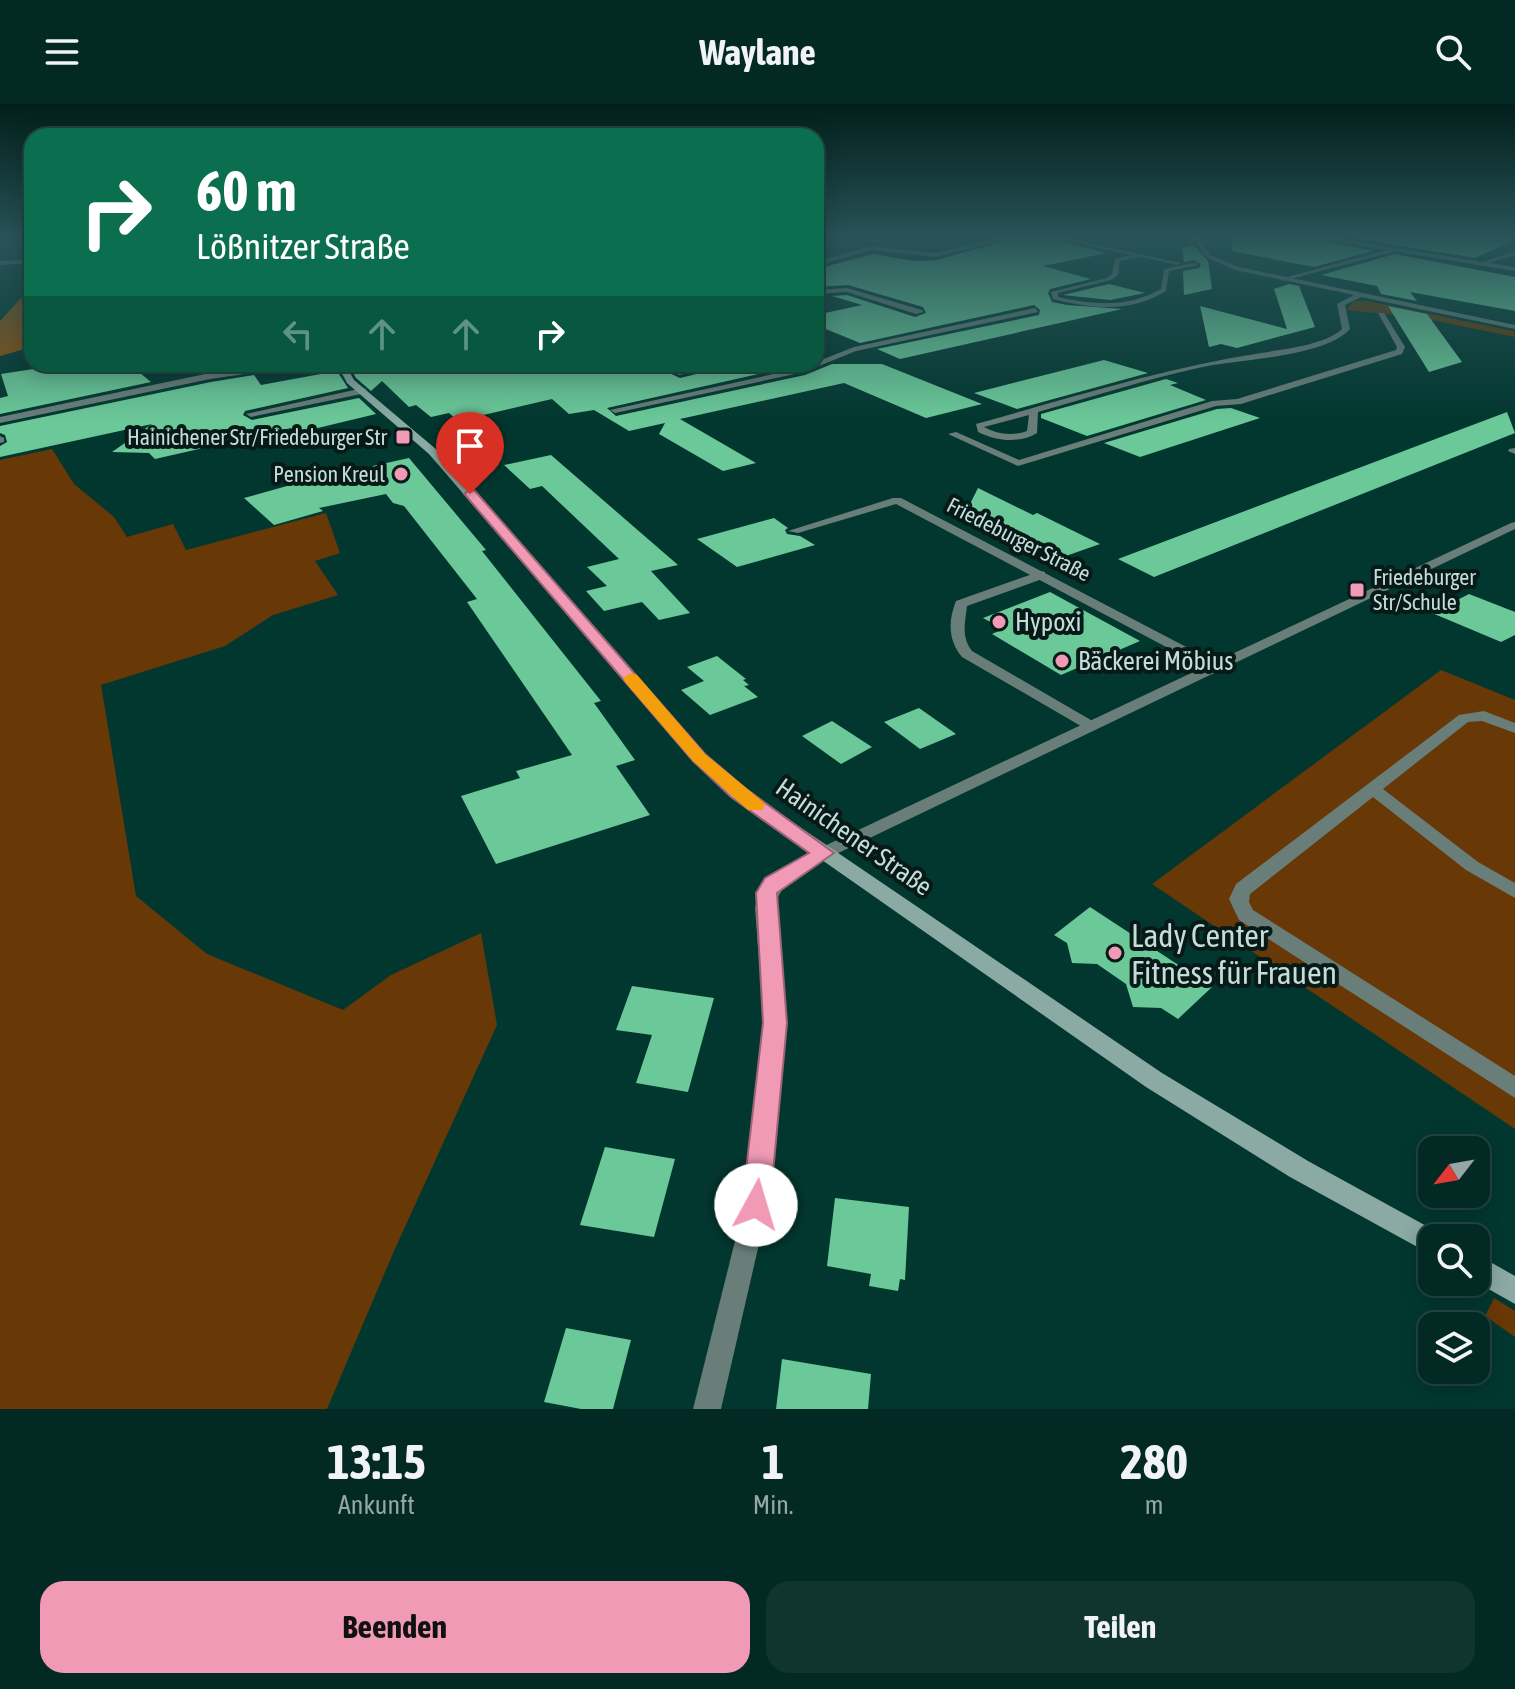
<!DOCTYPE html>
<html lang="de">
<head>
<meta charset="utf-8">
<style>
	:root { --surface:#022923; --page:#103530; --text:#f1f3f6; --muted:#96a6a6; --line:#234541; --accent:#f09ab5 }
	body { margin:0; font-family:"Asap Condensed",sans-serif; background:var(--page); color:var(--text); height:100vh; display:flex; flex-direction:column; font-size:30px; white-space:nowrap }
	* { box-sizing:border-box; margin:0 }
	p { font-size:26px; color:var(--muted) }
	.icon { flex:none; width:44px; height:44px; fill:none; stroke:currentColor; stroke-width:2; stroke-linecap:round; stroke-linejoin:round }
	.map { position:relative; height:1305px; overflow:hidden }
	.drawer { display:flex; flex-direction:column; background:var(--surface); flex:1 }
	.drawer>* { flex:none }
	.guide { position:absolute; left:24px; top:24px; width:800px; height:244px; border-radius:24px; box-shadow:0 4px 20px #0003,0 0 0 2px var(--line); background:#0b6e4f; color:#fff; overflow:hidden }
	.needle { width:52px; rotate:239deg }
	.tools { position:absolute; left:1418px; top:1032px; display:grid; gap:16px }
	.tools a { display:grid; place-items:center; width:72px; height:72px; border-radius:16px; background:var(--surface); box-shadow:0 4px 20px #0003,0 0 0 2px var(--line); font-size:40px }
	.pin { position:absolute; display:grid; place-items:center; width:68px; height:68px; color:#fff; margin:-82px -34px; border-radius:50% 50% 50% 0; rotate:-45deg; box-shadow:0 0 8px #0007 }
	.pin .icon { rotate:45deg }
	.me { position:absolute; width:88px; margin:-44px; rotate:6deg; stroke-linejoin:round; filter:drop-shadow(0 0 6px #0008) }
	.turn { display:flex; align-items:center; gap:28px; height:168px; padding:0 40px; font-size:36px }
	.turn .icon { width:104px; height:104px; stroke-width:2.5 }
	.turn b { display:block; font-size:56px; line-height:68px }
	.lanes { display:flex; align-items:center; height:76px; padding:0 40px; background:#0003; justify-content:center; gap:40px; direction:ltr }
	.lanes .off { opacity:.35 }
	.eta { display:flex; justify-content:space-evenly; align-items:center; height:136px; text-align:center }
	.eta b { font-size:48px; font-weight:700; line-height:56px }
	.action { display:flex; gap:16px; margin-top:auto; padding:16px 40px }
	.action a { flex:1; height:92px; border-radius:24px; background:var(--accent); color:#111; font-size:32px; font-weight:700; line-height:92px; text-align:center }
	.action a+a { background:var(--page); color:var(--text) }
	header { display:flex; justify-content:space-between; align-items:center; height:104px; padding:0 40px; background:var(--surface); font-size:36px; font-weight:700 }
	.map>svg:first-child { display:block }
	.green { fill:#683806 }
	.forest { fill:#93520c }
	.building { fill:#6bc898 }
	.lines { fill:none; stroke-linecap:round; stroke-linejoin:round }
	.service { fill:#697d79; fill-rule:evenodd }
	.minor { fill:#697d79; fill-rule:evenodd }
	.secondary { fill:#8aaaa3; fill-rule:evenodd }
	.route { fill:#f09ab5; stroke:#9c6476; stroke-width:2 }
	.slow { fill:#f59e0b }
	.poi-dot { fill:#f09ab5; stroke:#071a17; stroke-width:3 }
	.labels { text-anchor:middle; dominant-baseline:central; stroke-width:8; stroke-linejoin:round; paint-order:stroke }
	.far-poi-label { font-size:22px; fill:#c5ddd8; stroke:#071a17; text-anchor:end }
	.far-street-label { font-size:22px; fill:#c5ddd8; stroke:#071a17 }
	.poi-label { font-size:26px; fill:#c5ddd8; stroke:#071a17; text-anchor:start }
	.street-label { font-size:26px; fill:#c5ddd8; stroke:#071a17 }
	.near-poi-label { font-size:32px; fill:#c5ddd8; stroke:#071a17; text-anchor:start }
</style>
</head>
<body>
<header><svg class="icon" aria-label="menu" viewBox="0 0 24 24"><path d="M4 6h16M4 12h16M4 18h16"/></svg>Waylane<svg class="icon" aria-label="search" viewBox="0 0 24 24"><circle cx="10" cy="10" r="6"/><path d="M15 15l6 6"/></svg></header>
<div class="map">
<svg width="1515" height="1305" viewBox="0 0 1515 1305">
	<rect width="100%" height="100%" fill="#02372f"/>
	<g class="green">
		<path d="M 1354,197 L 1367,197 L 1513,227 L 1515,233 L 1422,214 L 1346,206 Z"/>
		<path d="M 52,345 L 74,380 L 114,413 L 127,433 L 173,420 L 186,446 L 326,409 L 340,449 L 315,457 L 338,491 L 273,511 L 225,542 L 101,581 L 136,792 L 207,850 L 343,906 L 391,871 L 481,829 L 497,921 L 394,1147 L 327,1305 L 0,1305 L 0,356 Z"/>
		<path d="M 1441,566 L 1515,596 L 1515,1025 L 1152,780 Z"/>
		<path d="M 1494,1194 L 1515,1207 L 1515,1233 L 1485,1212 Z"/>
	</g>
	<path class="forest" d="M 32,182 L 32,243 L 0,252 L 0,217 Z"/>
	<g class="building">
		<path d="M 1016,134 L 1048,134 L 1107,149 L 1043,162 L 1091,175 L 1050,185 L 1048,189 L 1052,198 L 1067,201 L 1122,205 L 900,255 L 877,245 L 1039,211 L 1040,206 L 1034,201 L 860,239 L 816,221 L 816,211 L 862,201 L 832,192 L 847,191 L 915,213 L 926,209 L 923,203 L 848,181 L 816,183 L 816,165 L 873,150 L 915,157 L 936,156 Z"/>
		<path d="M 1233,134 L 1311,134 L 1373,147 L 1314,163 L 1232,147 Z"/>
		<path d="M 1353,134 L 1512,134 L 1513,137 L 1475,154 Z"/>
		<path d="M 1194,141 L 1208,157 L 1212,185 L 1184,191 L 1183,167 L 1199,164 L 1201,160 L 1194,156 L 1184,158 L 1182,144 Z"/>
		<path d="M 1395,150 L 1515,173 L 1515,207 L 1410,188 L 1417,197 L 1381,190 L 1377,182 L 1321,171 Z"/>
		<path d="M 1109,180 L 1145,189 L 1110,196 L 1063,191 Z"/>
		<path d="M 1289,180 L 1299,182 L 1315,223 L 1237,244 L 1221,240 L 1209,243 L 1200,202 L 1287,225 L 1274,185 Z"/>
		<path d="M 1388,202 L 1427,210 L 1462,258 L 1429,268 Z"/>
		<path d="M 1104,256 L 1148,269 L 1017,305 L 974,289 Z"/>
		<path d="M 66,260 L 129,260 L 151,278 L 0,310 L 0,294 L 8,292 L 1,270 Z"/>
		<path d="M 363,260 L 650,260 L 680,274 L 737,260 L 803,260 L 607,304 L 616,312 L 805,271 L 832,260 L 882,260 L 982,300 L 926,314 L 844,279 L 680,315 L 756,359 L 723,367 L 659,330 L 665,319 L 629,327 L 594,306 L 569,310 L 552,295 L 458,317 L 449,309 L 431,313 L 416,301 L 409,303 L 382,277 L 371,287 L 356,274 L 351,265 L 365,262 Z"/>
		<path d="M 337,267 L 348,284 L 245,307 L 243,311 L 252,316 L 359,294 L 376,310 L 297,329 L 291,324 L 155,355 L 149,349 L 112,348 L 152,320 L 0,353 L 0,342 L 7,338 L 5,331 L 0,329 L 0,322 L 211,278 L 254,271 L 261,281 Z"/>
		<path d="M 1166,275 L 1178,279 L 1170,281 L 1206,296 L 1087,332 L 1041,314 L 1041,310 Z"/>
		<path d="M 1231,304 L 1260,314 L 1140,353 L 1104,339 L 1217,305 Z"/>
		<path d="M 1507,308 L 1515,329 L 1154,473 L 1118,455 Z"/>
		<path d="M 551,351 L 678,461 L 651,467 L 690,509 L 659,516 L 642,498 L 604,507 L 586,487 L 607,482 L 587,463 L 619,455 L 542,382 L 530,385 L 504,361 Z"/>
		<path d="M 409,354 L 486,446 L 482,447 L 601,597 L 594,599 L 635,656 L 616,662 L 650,711 L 496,760 L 461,692 L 520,674 L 516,667 L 572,651 L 467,498 L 477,495 L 404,402 L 393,399 L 386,390 L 319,404 L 323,407 L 274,421 L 244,394 L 305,377 Z"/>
		<path d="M 978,384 L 1033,411 L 1037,409 L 1100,440 L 1063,453 L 968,404 Z"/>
		<path d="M 774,414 L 788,424 L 785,426 L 787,430 L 800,432 L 815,441 L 737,463 L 697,435 Z"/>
		<path d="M 1050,488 L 1140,537 L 1061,571 L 992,530 L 1003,525 L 983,514 Z"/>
		<path d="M 1469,490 L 1515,508 L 1515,531 L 1501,538 L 1432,509 Z"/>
		<path d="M 717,552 L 746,575 L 743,576 L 749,581 L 744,582 L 758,593 L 710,611 L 681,586 L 704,577 L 687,563 Z"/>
		<path d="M 919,604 L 956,630 L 920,645 L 884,618 Z"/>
		<path d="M 832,617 L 872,643 L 841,660 L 802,632 Z"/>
		<path d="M 1090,803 L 1212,883 L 1178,915 L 1161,904 L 1133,903 L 1126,880 L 1097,860 L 1072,859 L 1067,839 L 1054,831 Z"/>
		<path d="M 632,882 L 714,894 L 688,988 L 636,979 L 652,931 L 616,926 Z"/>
		<path d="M 605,1043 L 675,1055 L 654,1133 L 580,1121 Z"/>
		<path d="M 835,1094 L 909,1103 L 905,1176 L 900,1175 L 898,1187 L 869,1182 L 871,1170 L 827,1162 Z"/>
		<path d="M 566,1224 L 631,1236 L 613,1305 L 581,1305 L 544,1298 Z"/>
		<path d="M 782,1255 L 871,1270 L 868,1305 L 776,1305 Z"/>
	</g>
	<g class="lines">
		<g class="service">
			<path d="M 1394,144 L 1396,147 L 1283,177 L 1280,175 Z"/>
			<path d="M 847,184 L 922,206 L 923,208 L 916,210 L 847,188 L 816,190 L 816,186 Z"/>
			<path d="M 1378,209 L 1384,209 L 1405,243 L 1402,250 L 1241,300 L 1216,302 L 1018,362 L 948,330 L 956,328 L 1019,356 L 1212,297 L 1237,295 L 1396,246 L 1397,243 Z"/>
			<path d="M 653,260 L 665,260 L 680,265 L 734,260 L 679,271 Z"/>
			<path d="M 1515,344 L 1515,350 L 1508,347 L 1509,345 Z"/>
			<path d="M 1041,467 L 1045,468 L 1045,474 L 967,502 C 965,519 961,533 972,547 L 1096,619 L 1099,622 L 1096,625 L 1086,625 L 962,553 C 948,536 948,517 956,497 Z"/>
			<path d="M 1484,607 L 1515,619 L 1515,629 L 1482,617 L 1468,618 L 1383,685 L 1478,758 L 1515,779 L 1515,794 L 1466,766 L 1373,693 L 1250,790 L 1249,798 L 1253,806 L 1515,972 L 1515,994 L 1239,816 L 1229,795 L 1236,780 L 1459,611 Z"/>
		</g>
		<g class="minor">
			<path d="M 1001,134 L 1013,134 L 935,153 L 871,146 L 816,162 L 816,158 L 871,142 L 935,149 Z"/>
			<path d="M 1051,134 L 1065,134 L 1181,159 L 1178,161 L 1141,153 L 1120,157 L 1118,171 L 1111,176 L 1058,189 L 1058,193 C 1094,201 1128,204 1161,185 L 1164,165 L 1195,159 L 1198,161 L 1169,167 L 1166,187 C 1130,209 1092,205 1053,195 L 1051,188 L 1107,174 L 1112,170 L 1115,155 L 1132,151 Z"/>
			<path d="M 1193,134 L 1199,134 L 1210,151 L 1239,163 L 1515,221 L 1515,225 L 1361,193 L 1345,201 L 1350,225 C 1324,254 1236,255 1198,264 C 1144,276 1091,293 1038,308 L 1037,329 C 1019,340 996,337 978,328 L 976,320 C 1070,294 1164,264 1261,249 C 1284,245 1325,241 1342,225 L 1337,200 L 1354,191 L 1235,166 L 1206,153 ZM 1029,311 L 1027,327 C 1013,332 998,331 984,323 Z"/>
			<path d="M 1314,134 L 1331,134 L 1483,158 L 1515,147 L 1515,151 L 1489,159 L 1515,163 L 1515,167 Z"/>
			<path d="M 32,155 L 32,159 L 0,161 L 0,157 Z"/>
			<path d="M 1035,204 L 1038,208 L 856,247 L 804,268 L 615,309 L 610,306 L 801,264 L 854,243 Z"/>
			<path d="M 287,260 L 311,260 L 210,275 L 0,319 L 0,313 L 210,269 Z"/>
			<path d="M 363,284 L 366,285 L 366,289 L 251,313 L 246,310 Z"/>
			<path d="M 0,332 L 4,334 L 4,338 L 0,339 Z"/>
			<path d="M 893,394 L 901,394 L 1215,558 L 1511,419 L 1515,418 L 1515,425 L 830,753 C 807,766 780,775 775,804 L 786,919 L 768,1101 L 721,1305 L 693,1305 L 744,1101 L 764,919 L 755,804 L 758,793 L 771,772 L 818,745 L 1204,563 L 896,400 L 798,429 L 788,427 Z"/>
		</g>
		<g class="secondary">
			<path d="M 337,260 L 345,260 L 354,276 L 437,346 L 705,650 L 744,685 L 1162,969 L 1308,1057 L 1441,1130 L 1443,1134 L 1432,1134 L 1432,1151 L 1290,1073 L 1146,983 L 732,693 L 693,656 L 429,350 L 347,279 Z"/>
			<path d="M 1476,1150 L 1515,1172 L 1515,1200 L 1476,1178 Z"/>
		</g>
	</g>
	<linearGradient id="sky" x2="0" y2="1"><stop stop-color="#011e1a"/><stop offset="0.42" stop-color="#285358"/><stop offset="1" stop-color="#285358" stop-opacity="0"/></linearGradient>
	<rect width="1515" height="317" fill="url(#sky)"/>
	<path class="route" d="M 470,386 L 475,387 L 705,650 L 745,684 L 834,749 L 777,789 L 787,919 L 770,1101 L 766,1110 L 756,1114 L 746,1110 L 742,1101 L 763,919 L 756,789 L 765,774 L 809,749 L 731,693 L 693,657 L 466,392 L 464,390 Z"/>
	<path class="slow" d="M 631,569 L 637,571 L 705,650 L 762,697 L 765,701 L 762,706 L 748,706 L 693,657 L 625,578 L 623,574 Z"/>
	<g class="poi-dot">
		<rect x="395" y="325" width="16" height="16" rx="4"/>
		<circle cx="401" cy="370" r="8"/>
		<rect x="1349" y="478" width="16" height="16" rx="4"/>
		<circle cx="999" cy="518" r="8"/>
		<circle cx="1062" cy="557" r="8"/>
		<circle cx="1115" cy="849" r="8"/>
	</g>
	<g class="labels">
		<g class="far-poi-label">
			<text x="387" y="333">Hainichener Str/Friedeburger Str</text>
			<text x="385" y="370">Pension Kreul</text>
			<text x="1373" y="473" text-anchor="start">Friedeburger<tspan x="1373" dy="25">Str/Schule</tspan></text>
		</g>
		<g class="far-street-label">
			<text transform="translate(1019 435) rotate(27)">Friedeburger Straße</text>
		</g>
		<g class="poi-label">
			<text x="1015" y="518">Hypoxi</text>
			<text x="1078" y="557">Bäckerei Möbius</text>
		</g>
		<g class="street-label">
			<text transform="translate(854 733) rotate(35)">Hainichener Straße</text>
		</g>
		<g class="near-poi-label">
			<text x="1131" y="831">Lady Center<tspan x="1131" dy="37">Fitness für Frauen</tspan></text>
		</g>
	</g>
</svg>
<div class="tools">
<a><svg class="needle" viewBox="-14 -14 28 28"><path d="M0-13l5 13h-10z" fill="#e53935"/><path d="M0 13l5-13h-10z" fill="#96a6a6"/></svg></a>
<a><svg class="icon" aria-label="search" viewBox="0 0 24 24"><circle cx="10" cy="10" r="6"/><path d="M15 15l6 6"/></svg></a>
<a><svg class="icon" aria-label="layers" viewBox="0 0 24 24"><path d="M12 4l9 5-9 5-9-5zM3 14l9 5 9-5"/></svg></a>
</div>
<div class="pin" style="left:470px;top:390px;background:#d93025"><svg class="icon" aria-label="arrive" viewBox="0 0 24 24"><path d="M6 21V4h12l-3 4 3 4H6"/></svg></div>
<svg class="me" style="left:756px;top:1101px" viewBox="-20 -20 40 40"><circle r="19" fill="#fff"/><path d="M0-13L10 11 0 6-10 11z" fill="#f09ab5"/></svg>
<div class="guide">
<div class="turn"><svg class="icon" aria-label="right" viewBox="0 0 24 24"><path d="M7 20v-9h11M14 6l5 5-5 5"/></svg><div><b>60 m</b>Lößnitzer Straße</div></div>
<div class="lanes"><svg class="icon off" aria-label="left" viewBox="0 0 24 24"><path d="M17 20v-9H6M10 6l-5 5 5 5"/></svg><svg class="icon off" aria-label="ahead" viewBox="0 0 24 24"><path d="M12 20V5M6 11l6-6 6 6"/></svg><svg class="icon off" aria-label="ahead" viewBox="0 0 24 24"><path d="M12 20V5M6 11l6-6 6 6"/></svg><svg class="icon" aria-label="right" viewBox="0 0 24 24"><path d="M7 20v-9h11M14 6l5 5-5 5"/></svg></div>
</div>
</div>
<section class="drawer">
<div class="eta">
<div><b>13:15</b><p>Ankunft</p></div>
<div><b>1</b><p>Min.</p></div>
<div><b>280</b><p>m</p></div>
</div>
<div class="action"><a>Beenden</a><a>Teilen</a></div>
</section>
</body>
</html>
